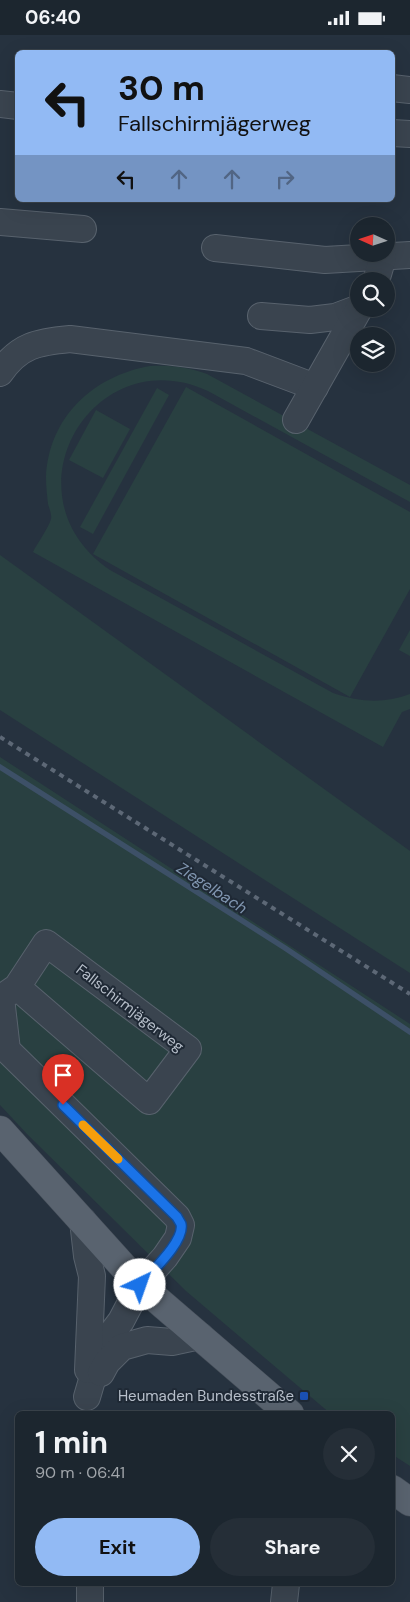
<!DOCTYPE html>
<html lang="en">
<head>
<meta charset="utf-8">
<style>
	:root { --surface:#1c262f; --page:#252e37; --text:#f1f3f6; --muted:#a0a5aa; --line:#3a434b; --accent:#92baf4 }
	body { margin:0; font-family:"DM Sans",sans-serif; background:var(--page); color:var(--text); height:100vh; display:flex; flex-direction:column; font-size:19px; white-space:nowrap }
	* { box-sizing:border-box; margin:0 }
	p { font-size:16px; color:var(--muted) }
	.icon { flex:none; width:28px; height:28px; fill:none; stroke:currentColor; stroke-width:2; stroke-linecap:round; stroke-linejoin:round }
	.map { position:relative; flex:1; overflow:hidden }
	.drawer { position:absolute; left:15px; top:1376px; width:380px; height:175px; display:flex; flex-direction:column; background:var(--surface); border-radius:8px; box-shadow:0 5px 20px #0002,0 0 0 1px var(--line) }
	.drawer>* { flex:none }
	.top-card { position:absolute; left:15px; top:15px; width:380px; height:152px; border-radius:8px; box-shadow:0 5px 20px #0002,0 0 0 1px var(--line); background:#92baf4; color:#111; overflow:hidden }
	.needle { width:32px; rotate:273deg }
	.tools { position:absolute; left:350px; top:182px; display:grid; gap:10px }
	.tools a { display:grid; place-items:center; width:45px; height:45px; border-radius:50%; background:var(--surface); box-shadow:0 5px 20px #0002,0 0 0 1px var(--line); font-size:25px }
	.pin { position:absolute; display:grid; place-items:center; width:42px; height:42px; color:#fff; margin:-51px -21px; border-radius:50% 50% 50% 0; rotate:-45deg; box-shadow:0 0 5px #0007 }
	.pin .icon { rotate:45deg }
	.me { position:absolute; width:55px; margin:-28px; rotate:42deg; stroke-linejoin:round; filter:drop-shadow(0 0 4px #0008) }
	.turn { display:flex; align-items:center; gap:18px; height:105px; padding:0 20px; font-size:22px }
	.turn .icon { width:65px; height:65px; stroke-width:2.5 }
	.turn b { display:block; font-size:35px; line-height:42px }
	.lanes { display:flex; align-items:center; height:48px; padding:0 20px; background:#0003; justify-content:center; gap:25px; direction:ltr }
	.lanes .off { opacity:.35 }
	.round { display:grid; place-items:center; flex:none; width:52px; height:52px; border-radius:26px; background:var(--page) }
	.summary { display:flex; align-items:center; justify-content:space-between; height:85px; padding:0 20px }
	h1 { font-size:30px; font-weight:700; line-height:38px }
	.primary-button { display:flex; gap:10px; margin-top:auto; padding:10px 20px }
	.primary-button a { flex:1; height:58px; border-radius:30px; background:var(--accent); color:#111; font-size:20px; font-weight:700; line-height:58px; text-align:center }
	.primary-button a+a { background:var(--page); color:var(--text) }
	.status { display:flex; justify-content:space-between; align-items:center; height:35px; padding:0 25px; background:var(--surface); direction:ltr }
	.status svg { height:14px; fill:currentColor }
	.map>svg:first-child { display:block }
	.green { fill:#294041 }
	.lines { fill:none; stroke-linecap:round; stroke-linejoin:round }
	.stream { stroke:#3d5067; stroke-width:5.5 }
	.minor-casing { stroke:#58626d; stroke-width:28 }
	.major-casing { stroke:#444d58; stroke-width:29 }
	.minor { stroke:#3a444f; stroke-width:26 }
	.major { stroke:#59636f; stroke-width:28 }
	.rail { stroke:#5d6876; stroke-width:4; stroke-dasharray:5 5; stroke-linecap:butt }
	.route-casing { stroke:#114b97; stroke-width:12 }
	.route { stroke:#1a73e8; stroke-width:9 }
	.slow { stroke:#f59e0b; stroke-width:9 }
	.transit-dot { fill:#1a4fb4; stroke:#1f2935; stroke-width:2 }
	.labels { text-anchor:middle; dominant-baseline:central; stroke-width:4; stroke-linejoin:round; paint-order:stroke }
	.street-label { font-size:15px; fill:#b7bfca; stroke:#1f2935 }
	.poi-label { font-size:15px; fill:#b7bfca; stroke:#1f2935; text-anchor:end }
	.water-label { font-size:16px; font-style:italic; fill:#8096b0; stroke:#1f2935 }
</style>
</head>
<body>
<div class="status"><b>06:40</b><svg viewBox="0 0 49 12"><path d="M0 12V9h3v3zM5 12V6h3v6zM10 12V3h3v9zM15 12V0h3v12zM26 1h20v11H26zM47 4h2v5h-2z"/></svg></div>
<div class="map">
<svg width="410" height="1567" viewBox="0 0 410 1567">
	<rect width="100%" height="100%" fill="#26323f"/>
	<g class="green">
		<path d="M 150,331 C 170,330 188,332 207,339 L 410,450 L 410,467 L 208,356 C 93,303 1,460 110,535 L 333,658 C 359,667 384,669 410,659 L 410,674 L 402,677 L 383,712 L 33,517 C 37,509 49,492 51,484 C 52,479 49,473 48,469 C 47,460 46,451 46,442 C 49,382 93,341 150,331 Z"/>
		<path d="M 186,352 L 410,477 L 410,554 L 350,662 L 93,519 Z"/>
		<path d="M 157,353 L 169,360 L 93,499 L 80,492 Z"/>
		<path d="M 96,375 L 130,394 L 103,443 L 69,425 Z"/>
		<path d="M 0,520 L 410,816 L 410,938 L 0,675 Z"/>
		<path d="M 410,595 L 410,621 L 399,615 Z"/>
		<path d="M 0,722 L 410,989 L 410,1431 L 393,1420 L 392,1379 L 331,1379 L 186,1256 L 27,1099 L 0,1070 Z"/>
	</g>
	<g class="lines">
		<path class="stream" d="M 0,732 L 285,913 L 410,997"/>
		<defs>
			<g id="minor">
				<path d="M 392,53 L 410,55"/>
				<path d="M 0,69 L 18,71"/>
				<path d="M 392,98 L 410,99"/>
				<path d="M 0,187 L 83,194"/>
				<path d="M 215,213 L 325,225 L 410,220"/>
				<path d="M 376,246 L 383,222"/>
				<path d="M 261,281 L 310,285 L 335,282 L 359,273"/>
				<path d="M 0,338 C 19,310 38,307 70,304 L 246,326 L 315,352"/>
				<path d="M 296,385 L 359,274"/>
				<path d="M 17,952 L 149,1066 L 188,1014 L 46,908 L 17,952 L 1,963 L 7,1015 L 177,1182 L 181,1190 L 178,1203 L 165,1222 L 140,1250 L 121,1286 L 102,1311 L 87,1362"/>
				<path d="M 83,1186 L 87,1221 L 92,1241 L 88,1335"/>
				<path d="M 101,1338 L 107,1327 L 122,1312 L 147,1305 L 172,1307 L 200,1301"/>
				<path d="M 90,1549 L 90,1567"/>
				<path d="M 284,1567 L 286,1549"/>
			</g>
			<g id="major">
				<path d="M 0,1095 L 140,1250 L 290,1379"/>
				<path d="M 392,1454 L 410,1467"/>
			</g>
		</defs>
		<use href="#minor" class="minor-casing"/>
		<use href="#major" class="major-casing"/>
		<use href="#minor" class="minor"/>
		<use href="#major" class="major"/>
		<path class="rail" d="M 0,702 L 410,959"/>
	</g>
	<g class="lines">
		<defs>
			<path id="route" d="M 63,1070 L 177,1182 C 178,1184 180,1187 181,1189 C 185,1206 151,1237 140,1250"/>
		</defs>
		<use href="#route" class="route-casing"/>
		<use href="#route" class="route"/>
		<path class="slow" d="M 83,1090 L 118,1124"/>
	</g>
	<rect class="transit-dot" x="299" y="1356" width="10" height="10" rx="2.5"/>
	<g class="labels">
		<g class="street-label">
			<text transform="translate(130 973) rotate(38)">Fallschirmjägerweg</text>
		</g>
		<g class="poi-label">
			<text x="294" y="1361">Heumaden Bundesstraße</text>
		</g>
		<g class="water-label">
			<text transform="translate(212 853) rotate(33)">Ziegelbach</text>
		</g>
	</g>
</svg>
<div class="tools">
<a><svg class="needle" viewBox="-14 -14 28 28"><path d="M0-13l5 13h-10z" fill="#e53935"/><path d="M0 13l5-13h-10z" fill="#a0a5aa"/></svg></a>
<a><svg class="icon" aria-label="search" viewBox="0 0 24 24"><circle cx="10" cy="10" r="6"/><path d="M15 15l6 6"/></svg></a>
<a><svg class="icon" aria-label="layers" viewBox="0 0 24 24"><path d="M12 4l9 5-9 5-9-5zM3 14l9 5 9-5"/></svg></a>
</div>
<div class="pin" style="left:63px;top:1070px;background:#d93025"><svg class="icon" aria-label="arrive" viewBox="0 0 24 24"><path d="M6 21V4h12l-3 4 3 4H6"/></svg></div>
<svg class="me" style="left:140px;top:1250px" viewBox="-20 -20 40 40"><circle r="19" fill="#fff"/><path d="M0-13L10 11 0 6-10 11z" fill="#1a73e8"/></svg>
<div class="top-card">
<div class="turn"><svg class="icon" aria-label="left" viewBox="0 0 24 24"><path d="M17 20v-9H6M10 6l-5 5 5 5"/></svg><div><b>30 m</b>Fallschirmjägerweg</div></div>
<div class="lanes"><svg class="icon" aria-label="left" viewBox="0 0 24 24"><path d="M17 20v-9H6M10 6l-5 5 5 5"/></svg><svg class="icon off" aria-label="ahead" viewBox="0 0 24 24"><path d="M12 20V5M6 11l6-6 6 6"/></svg><svg class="icon off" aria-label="ahead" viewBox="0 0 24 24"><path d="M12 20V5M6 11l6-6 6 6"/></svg><svg class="icon off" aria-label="right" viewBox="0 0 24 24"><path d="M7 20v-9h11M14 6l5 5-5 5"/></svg></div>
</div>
<section class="drawer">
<div class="summary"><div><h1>1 min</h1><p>90 m · 06:41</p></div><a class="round"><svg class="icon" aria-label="close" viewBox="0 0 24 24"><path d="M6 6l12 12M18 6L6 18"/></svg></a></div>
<div class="primary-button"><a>Exit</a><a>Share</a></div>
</section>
</div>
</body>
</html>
